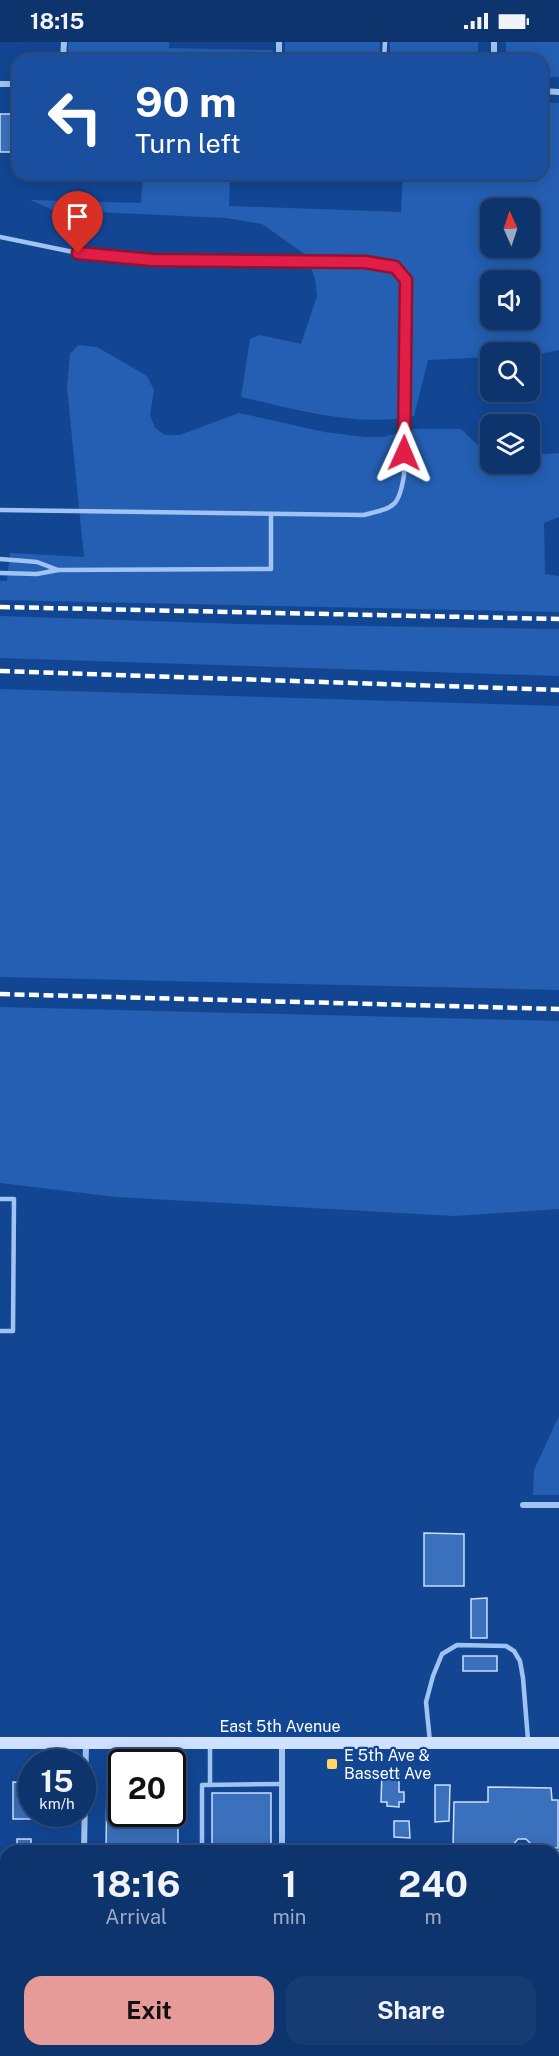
<!DOCTYPE html>
<html lang="en">
<head>
<meta charset="utf-8">
<style>
	:root { --surface:#0e346e; --page:#173c73; --text:#f1f3f6; --muted:#9baac2; --line:#2e4f81; --accent:#e69b98 }
	body { margin:0; font-family:"Public Sans",sans-serif; background:var(--page); color:var(--text); height:100vh; display:flex; flex-direction:column; font-size:22px; white-space:nowrap }
	* { box-sizing:border-box; margin:0 }
	p { font-size:20px; color:var(--muted) }
	.icon { flex:none; width:33px; height:33px; fill:none; stroke:currentColor; stroke-width:2; stroke-linecap:round; stroke-linejoin:round }
	.map { position:relative; flex:1; overflow:hidden }
	.sheet { position:absolute; left:0px; top:1803px; width:560px; height:212px; display:flex; flex-direction:column; background:var(--surface); border-radius:18px 18px 0 0; box-shadow:0 3px 15px #0003,0 0 0 2px var(--line) }
	.sheet>* { flex:none }
	.hud { position:absolute; left:12px; top:12px; width:536px; height:126px; border-radius:18px; box-shadow:0 3px 15px #0003,0 0 0 2px var(--line); background:#1a4fa0; color:#fff; overflow:hidden }
	.needle { width:39px; rotate:357deg }
	.controls { position:absolute; left:480px; top:156px; display:grid; gap:12px }
	.controls a { display:grid; place-items:center; width:60px; height:60px; border-radius:12px; background:var(--surface); box-shadow:0 3px 15px #0003,0 0 0 2px var(--line); font-size:30px }
	.speed { position:absolute; left:18px; top:1707px; display:flex; gap:12px; font-size:30px; font-weight:700; text-align:center }
	.speed>* { display:grid; place-content:center; width:78px; height:78px; border-radius:50%; background:var(--surface); box-shadow:0 3px 15px #0003,0 0 0 2px var(--line); line-height:1 }
	.speed small { font-size:15px; font-weight:400 }
	.speed .limit { border:3px solid #111; border-radius:9px; background:#fff; color:#111 }
	.pin { position:absolute; display:grid; place-items:center; width:51px; height:51px; color:#fff; margin:-62px -26px; border-radius:50% 50% 50% 0; rotate:-45deg; box-shadow:0 0 6px #0007 }
	.pin .icon { rotate:45deg }
	.me { position:absolute; width:66px; margin:-33px; rotate:1deg; stroke-linejoin:round; filter:drop-shadow(0 0 4px #0008) }
	.turn { display:flex; align-items:center; gap:21px; height:126px; padding:0 24px; font-size:27px }
	.turn .icon { width:78px; height:78px; stroke-width:2.5 }
	.turn b { display:block; font-size:42px; line-height:51px }
	.eta { display:flex; justify-content:space-evenly; align-items:center; height:102px; text-align:center }
	.eta b { font-size:36px; font-weight:700; line-height:42px }
	.button { display:flex; gap:12px; margin-top:auto; padding:12px 24px }
	.button a { flex:1; height:69px; border-radius:18px; background:var(--accent); color:#111; font-size:24px; font-weight:700; line-height:69px; text-align:center }
	.button a+a { background:var(--page); color:var(--text) }
	.status { display:flex; justify-content:space-between; align-items:center; height:42px; padding:0 30px; background:var(--surface); direction:ltr }
	.status svg { height:16px; fill:currentColor }
	.map>svg:first-child { display:block }
	.green { fill:#245fb3; fill-rule:evenodd }
	.building { fill:#3b70bc; stroke:#c8defd; stroke-width:1.5 }
	.lines { fill:none; stroke-linecap:round; stroke-linejoin:round }
	.service { stroke:#a0c3f2; stroke-width:4.5 }
	.minor { stroke:#a0c3f2; stroke-width:6 }
	.secondary { stroke:#cfe1fc; stroke-width:12 }
	.rail { stroke:#fff; stroke-width:4.5; stroke-dasharray:10 4.5; stroke-linecap:butt }
	.route-casing { stroke:#92132f; stroke-width:15 }
	.route { stroke:#e11d48; stroke-width:10 }
	.poi-dot { fill:#ffd762; stroke:#124693; stroke-width:2 }
	.labels { text-anchor:middle; dominant-baseline:central; stroke-width:4.5; stroke-linejoin:round; paint-order:stroke }
	.street-label { font-size:16px; fill:#fff; stroke:#124693 }
	.poi-label { font-size:16px; fill:#fff; stroke:#124693; text-anchor:start }
</style>
</head>
<body>
<div class="status"><b>18:15</b><svg viewBox="0 0 49 12"><path d="M0 12V9h3v3zM5 12V6h3v6zM10 12V3h3v9zM15 12V0h3v12zM26 1h20v11H26zM47 4h2v5h-2z"/></svg></div>
<div class="map">
<svg width="559" height="2014" viewBox="0 0 559 2014">
	<rect width="100%" height="100%" fill="#124693"/>
	<g class="green">
		<path d="M 68,0 L 169,0 L 169,6 L 273,8 L 271,18 L 68,18 Z"/>
		<path d="M 285,0 L 380,0 L 379,18 L 285,18 Z"/>
		<rect x="390" y="0" width="88" height="18"/>
		<path d="M 506,0 L 559,0 L 559,35 L 542,35 L 542,18 L 506,18 Z"/>
		<path d="M 542,61 L 559,61 L 559,308 L 530,314 L 530,310 L 490,310 L 490,315 L 428,318 L 414,374 C 359,386 295,367 241,355 L 250,297 L 260,293 L 301,302 L 317,254 L 315,236 L 306,213 L 262,182 L 226,176 L 53,168 L 30,158 L 141,161 L 143,132 L 230,132 L 229,164 L 401,170 L 403,132 L 542,132 ZM 490,166 L 530,166 L 530,206 L 490,206 ZM 490,238 L 530,238 L 530,278 L 490,278 Z"/>
		<path d="M 78,303 L 97,305 L 147,334 L 154,348 L 150,373 L 155,386 L 165,393 L 180,393 L 239,371 L 324,390 L 365,395 L 383,395 L 411,387 L 461,387 L 490,415 L 490,422 L 530,422 L 530,413 L 559,411 L 559,475 L 544,481 L 545,532 L 559,534 L 559,570 L 0,558 L 0,539 L 7,539 L 10,511 L 84,515 L 67,345 L 70,312 Z"/>
		<path d="M 0,574 L 239,582 L 559,587 L 559,634 L 0,616 Z"/>
		<path d="M 0,647 L 559,664 L 559,948 L 0,935 Z"/>
		<path d="M 0,965 L 559,979 L 559,1167 L 454,1174 L 116,1155 L 0,1141 Z"/>
		<path d="M 559,1374 L 559,1453 L 533,1453 L 534,1428 Z"/>
	</g>
	<g class="building">
		<rect x="0" y="72" width="18" height="38"/>
		<path d="M 424,1491 L 464,1492 L 464,1544 L 424,1544 Z"/>
		<path d="M 487,1556 L 487,1596 L 471,1596 L 471,1557 Z"/>
		<rect x="463" y="1614" width="34" height="15"/>
		<path d="M 109,1729 L 122,1729 L 122,1772 L 160,1772 L 160,1782 L 178,1782 L 178,1809 L 106,1809 L 107,1736 L 109,1736 Z"/>
		<path d="M 382,1730 L 399,1730 L 399,1750 L 404,1750 L 404,1760 L 399,1760 L 399,1765 L 387,1764 L 387,1760 L 381,1760 Z"/>
		<path d="M 13,1740 L 32,1741 L 32,1777 L 13,1777 Z"/>
		<path d="M 435,1743 L 450,1743 L 449,1779 L 435,1780 Z"/>
		<path d="M 488,1745 L 551,1746 L 552,1758 L 558,1758 L 558,1806 L 535,1806 L 526,1797 L 518,1797 L 510,1806 L 453,1806 L 454,1760 L 488,1760 Z"/>
		<rect x="212" y="1751" width="59" height="58"/>
		<path d="M 394,1779 L 409,1779 L 410,1796 L 394,1795 Z"/>
		<rect x="17" y="1797" width="14" height="12"/>
		<path d="M 554,1860 L 559,1860 L 559,1887 L 554,1886 Z"/>
		<rect x="554" y="1937" width="5" height="22"/>
		<rect x="114" y="2012" width="51" height="2"/>
	</g>
	<g class="lines">
		<g class="service">
			<path d="M 384,18 L 385,0"/>
			<path d="M 0,195 L 78,211 L 152,218 L 365,220 L 395,225 L 406,238 L 404,433 C 399,466 394,465 364,473 L 0,468"/>
			<path d="M 0,517 L 37,520 L 58,528"/>
			<path d="M 0,531 L 37,532 L 58,528 L 271,527 L 271,472"/>
			<path d="M 0,1157 L 14,1157 L 13,1289 L 0,1289"/>
			<path d="M 430,1700 L 426,1660 L 433,1634 L 442,1612 L 457,1603 L 506,1604 L 514,1609 L 520,1619 L 523,1636 L 528,1698"/>
			<path d="M 210,1703 L 210,1743"/>
			<path d="M 282,1806 L 503,1809"/>
			<path d="M 202,1809 L 202,1743 L 282,1742"/>
			<path d="M 554,1810 L 559,1810"/>
			<path d="M 0,1824 L 6,1824"/>
			<path d="M 554,2005 L 559,2005"/>
			<path d="M 207,2014 L 207,2008"/>
			<path d="M 428,2014 L 431,2008"/>
		</g>
		<g class="minor">
			<path d="M 63,18 L 64,0"/>
			<path d="M 279,18 L 279,0"/>
			<path d="M 494,18 L 494,0"/>
			<path d="M 0,42 L 18,42"/>
			<path d="M 542,49 L 559,50"/>
			<path d="M 523,1463 L 559,1463"/>
			<path d="M 282,1701 L 282,1809"/>
			<path d="M 84,1809 L 86,1701"/>
			<path d="M 554,1910 L 559,1910"/>
			<path d="M 0,1934 L 6,1934"/>
			<path d="M 82,2008 L 82,2014"/>
			<path d="M 284,2008 L 284,2014"/>
		</g>
		<path class="secondary" d="M 0,1701 L 559,1701"/>
		<g class="rail">
			<path d="M 0,565 L 559,577"/>
			<path d="M 0,629 L 559,648"/>
			<path d="M 0,952 L 559,967"/>
		</g>
	</g>
	<g class="lines">
		<defs>
			<path id="route" d="M 78,211 L 152,218 L 365,220 L 395,225 L 406,238 L 404,411"/>
		</defs>
		<use href="#route" class="route-casing"/>
		<use href="#route" class="route"/>
	</g>
	<rect class="poi-dot" x="326" y="1716" width="12" height="12" rx="3"/>
	<g class="labels">
		<g class="street-label">
			<text x="280" y="1684">East 5th Avenue</text>
		</g>
		<g class="poi-label">
			<text x="344" y="1713">E 5th Ave &amp;<tspan x="344" dy="18">Bassett Ave</tspan></text>
		</g>
	</g>
</svg>
<div class="controls">
<a><svg class="needle" viewBox="-14 -14 28 28"><path d="M0-13l5 13h-10z" fill="#e53935"/><path d="M0 13l5-13h-10z" fill="#9baac2"/></svg></a>
<a><svg class="icon" aria-label="sound" viewBox="0 0 24 24"><path d="M4 9h4l5-4v14l-5-4H4zM17 9q2 3 0 6"/></svg></a>
<a><svg class="icon" aria-label="search" viewBox="0 0 24 24"><circle cx="10" cy="10" r="6"/><path d="M15 15l6 6"/></svg></a>
<a><svg class="icon" aria-label="layers" viewBox="0 0 24 24"><path d="M12 4l9 5-9 5-9-5zM3 14l9 5 9-5"/></svg></a>
</div>
<div class="speed"><div>15<small>km/h</small></div><div class="limit">20</div></div>
<div class="pin" style="left:78px;top:211px;background:#d93025"><svg class="icon" aria-label="arrive" viewBox="0 0 24 24"><path d="M6 21V4h12l-3 4 3 4H6"/></svg></div>
<svg class="me" style="left:404px;top:411px" viewBox="-20 -20 40 40"><path d="M0-17L14 15 0 8-14 15z" fill="#e11d48" stroke="#fff" stroke-width="4"/></svg>
<div class="hud">
<div class="turn"><svg class="icon" aria-label="left" viewBox="0 0 24 24"><path d="M17 20v-9H6M10 6l-5 5 5 5"/></svg><div><b>90 m</b>Turn left</div></div>
</div>
<section class="sheet">
<div class="eta">
<div><b>18:16</b><p>Arrival</p></div>
<div><b>1</b><p>min</p></div>
<div><b>240</b><p>m</p></div>
</div>
<div class="button"><a>Exit</a><a>Share</a></div>
</section>
</div>
</body>
</html>
